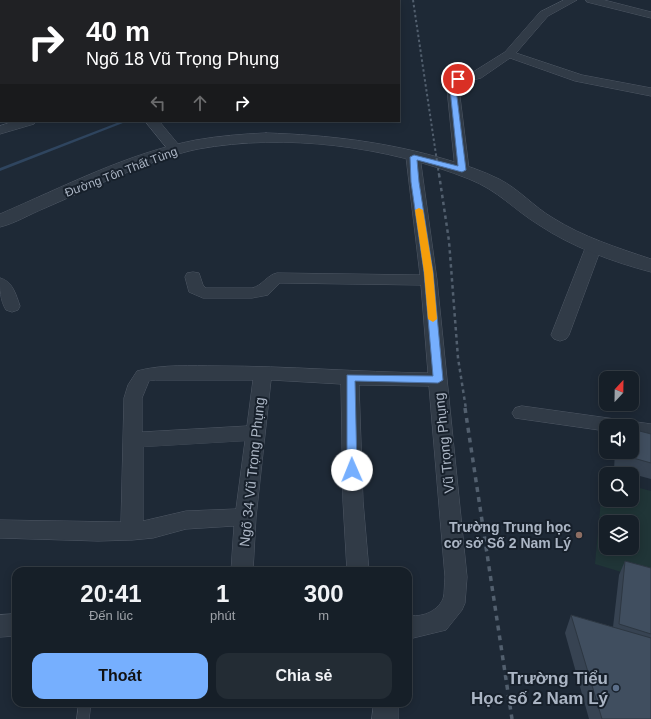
<!DOCTYPE html>
<html lang="vi">
<head>
<meta charset="utf-8">
<style>
	:root { --surface:#161f28; --page:#232c34; --text:#f1f3f6; --muted:#9ea2a8; --line:#353d45; --accent:#76affe }
	body { margin:0; font-family:Arial,sans-serif; background:var(--page); color:var(--text); height:100vh; display:flex; flex-direction:column; font-size:15px; white-space:nowrap }
	* { box-sizing:border-box; margin:0 }
	p { font-size:13px; color:var(--muted) }
	.icon { flex:none; width:22px; height:22px; fill:none; stroke:currentColor; stroke-width:2; stroke-linecap:round; stroke-linejoin:round }
	.map { position:relative; flex:1; overflow:hidden }
	.side { position:absolute; left:12px; top:567px; width:400px; height:140px; display:flex; flex-direction:column; background:var(--surface); border-radius:12px; box-shadow:0 2px 10px #0003,0 0 0 1px var(--line) }
	.side>* { flex:none }
	.guide { position:absolute; left:0px; top:0px; width:400px; height:122px; box-shadow:0 2px 10px #0003,0 0 0 1px var(--line); background:#202124; color:#fff; overflow:hidden }
	.needle { width:26px; rotate:22deg }
	.controls { position:absolute; left:599px; top:371px; display:grid; gap:8px }
	.controls a { display:grid; place-items:center; width:40px; height:40px; border-radius:8px; background:var(--surface); box-shadow:0 2px 10px #0003,0 0 0 1px var(--line); font-size:20px }
	.pin { position:absolute; display:grid; place-items:center; width:34px; height:34px; color:#fff; margin:-17px; border:2px solid #fff; border-radius:50%; box-shadow:0 1px 4px #0007 }
	.me { position:absolute; width:44px; margin:-22px; rotate:359deg; stroke-linejoin:round; filter:drop-shadow(0 0 3px #0008) }
	.turn { display:flex; align-items:center; gap:14px; height:84px; padding:0 20px; font-size:18px }
	.turn .icon { width:52px; height:52px; stroke-width:2.5 }
	.turn b { display:block; font-size:28px; line-height:34px }
	.lanes { display:flex; align-items:center; height:38px; padding:0 20px; background:#0003; justify-content:center; gap:20px; direction:ltr }
	.lanes .off { opacity:.35 }
	.eta { display:flex; justify-content:space-evenly; align-items:center; height:68px; text-align:center }
	.eta b { font-size:24px; font-weight:700; line-height:28px }
	.button { display:flex; gap:8px; margin-top:auto; padding:8px 20px }
	.button a { flex:1; height:46px; border-radius:12px; background:var(--accent); color:#111; font-size:16px; font-weight:700; line-height:46px; text-align:center }
	.button a+a { background:var(--page); color:var(--text) }
	.map>svg:first-child { display:block }
	.green { fill:#203537; fill-rule:evenodd }
	.lines { fill:none; stroke-linecap:round; stroke-linejoin:round }
	.stream { fill:#2f455f; fill-rule:evenodd }
	.service-casing { stroke:#4f5865; stroke-width:1 }
	.minor-casing { stroke:#4f5865; stroke-width:1 }
	.tertiary-casing { stroke:#4f5865; stroke-width:1 }
	.service { fill:#313b47; fill-rule:evenodd }
	.minor { fill:#313b47; fill-rule:evenodd }
	.tertiary { fill:#313b47; fill-rule:evenodd }
	.rail-far2 { stroke:#525f6e; stroke-width:2; stroke-dasharray:2.5 2.5; stroke-linecap:butt }
	.rail-far1 { stroke:#525f6e; stroke-width:2.5; stroke-dasharray:3.5 3.5; stroke-linecap:butt }
	.rail { stroke:#525f6e; stroke-width:3.5; stroke-dasharray:5 5; stroke-linecap:butt }
	.wall { fill:#374352 }
	.building { fill:#404e5f; stroke:#2d3742 }
	.route { fill:#76affe; stroke:#4d72a5 }
	.slow { fill:#f59e0b }
	.education-dot { fill:#8d6e63; stroke:#17202b; stroke-width:1.5 }
	.service-dot { fill:#5c6f8a; stroke:#17202b; stroke-width:1.5 }
	.labels { text-anchor:middle; dominant-baseline:central; stroke-width:4; stroke-linejoin:round; paint-order:stroke }
	.far-street-label { font-size:12px; fill:#abb5c4; stroke:#17202b }
	.street-label { font-size:14px; fill:#abb5c4; stroke:#17202b }
	.poi-label { font-size:14px; font-weight:bold; fill:#abb5c4; stroke:#17202b; text-anchor:end }
	.near-poi-label { font-size:17px; font-weight:bold; fill:#abb5c4; stroke:#17202b; text-anchor:end }
</style>
</head>
<body>
<div class="map">
<svg width="651" height="719" viewBox="0 0 651 719">
	<rect width="100%" height="100%" fill="#1e2936"/>
	<path class="green" d="M 603,479 L 606,479 L 606,500 L 632,500 L 632,486 L 651,491 L 651,581 L 595,564 ZM 606,522 L 632,522 L 632,548 L 606,548 Z"/>
	<g class="lines">
		<g class="stream">
			<path d="M 381,0 L 387,0 L 386,1 L 380,1 Z"/>
			<path d="M 122,121 L 128,121 L 0,171 L 0,168 Z"/>
		</g>
		<defs>
			<path id="service" d="M 79,703 L 91,703 L 89,719 L 77,719 Z"/>
			<g id="minor">
				<rect x="153" y="0" width="11" height="1"/>
				<path d="M 240,0 L 255,0 L 240,1 Z"/>
				<path d="M 564,0 L 577,0 L 548,16 L 516,53 L 582,75 L 651,88 L 651,96 L 575,81 L 510,58 L 481,78 L 461,83 L 459,89 L 469,169 L 467,172 L 457,172 L 455,169 L 447,89 L 451,78 L 473,72 L 505,52 L 540,12 Z"/>
				<path d="M 586,0 L 604,0 L 651,12 L 651,18 L 587,2 Z"/>
				<rect x="0" y="62" width="1" height="8"/>
				<path d="M 15,121 L 36,121 L 34,124 L 0,134 L 0,126 Z"/>
				<path d="M 145,121 L 159,121 L 183,150 L 181,153 L 171,153 Z"/>
				<path d="M 413,153 L 418,154 L 420,157 L 437,280 L 467,577 L 465,603 L 462,610 L 446,630 L 413,638 L 408,637 L 408,615 C 421,618 437,612 443,599 C 445,593 444,583 445,577 L 429,386 L 359,385 L 363,501 L 369,571 L 347,571 L 343,501 L 341,384 L 271,380 L 256,517 L 253,571 L 231,571 L 234,526 L 186,529 L 153,538 L 132,540 L 98,541 L 0,538 L 0,520 L 121,522 L 124,398 L 128,385 L 137,371 C 163,364 191,366 218,366 C 288,366 358,372 428,373 L 421,285 L 280,283 L 268,295 L 252,298 L 203,298 L 189,292 L 185,277 L 187,273 L 193,272 L 199,273 L 203,285 L 206,288 L 252,288 C 262,286 267,275 277,273 L 420,275 L 406,157 L 408,154 ZM 156,380 L 253,380 L 247,426 L 142,432 L 142,398 L 149,381 ZM 245,441 L 236,509 L 186,511 L 143,521 L 143,447 Z"/>
				<path d="M 594,241 L 600,243 L 602,246 L 569,335 L 566,339 L 560,341 L 554,339 L 551,335 L 586,246 L 588,243 Z"/>
				<path d="M 0,278 C 13,281 16,295 20,306 L 18,310 L 12,312 L 6,310 C 0,300 0,290 0,278 Z"/>
				<path d="M 522,406 L 651,424 L 651,438 L 632,434 L 632,426 L 606,426 L 606,431 L 515,418 L 512,413 L 515,408 Z"/>
				<path d="M 16,614 L 16,636 L 0,637 L 0,615 Z"/>
				<path d="M 374,703 L 398,703 L 398,719 L 372,719 Z"/>
			</g>
			<path id="tertiary" d="M 266,133 C 328,135 388,142 448,160 C 465,165 483,171 499,179 C 519,189 534,207 553,218 C 583,237 618,248 651,259 L 651,272 C 613,262 572,247 539,225 C 513,209 499,191 469,179 C 386,146 286,133 198,149 C 174,154 151,163 128,172 C 100,183 73,196 45,208 C 30,214 16,223 0,227 L 0,214 C 63,187 128,153 196,140 C 219,136 242,134 266,133 Z"/>
		</defs>
		<use href="#service" class="service-casing"/>
		<use href="#minor" class="minor-casing"/>
		<use href="#tertiary" class="tertiary-casing"/>
		<use href="#service" class="service"/>
		<use href="#minor" class="minor"/>
		<use href="#tertiary" class="tertiary"/>
		<path class="rail-far2" d="M 413,0 L 439,175"/>
		<path class="rail-far1" d="M 439,174 L 449,241 L 458,358 L 466,409"/>
		<path class="rail" d="M 465,408 L 512,719"/>
	</g>
	<g class="wall">
		<path d="M 651,434 L 651,479 L 614,469 L 615,452 L 632,452 Z"/>
		<path d="M 625,561 L 651,568 L 651,719 L 589,719 L 565,633 L 571,615 L 613,627 L 619,575 Z"/>
	</g>
	<g class="building">
		<path d="M 632,429 L 651,434 L 651,463 L 619,454 L 619,452 L 632,452 Z"/>
		<path d="M 625,561 L 651,568 L 651,634 L 619,624 Z"/>
		<path d="M 571,615 L 651,638 L 651,719 L 602,719 Z"/>
	</g>
	<path class="route" d="M 458,77 L 462,79 L 458,81 L 456,89 L 466,170 L 462,172 L 417,160 L 419,182 L 433,272 L 443,380 L 438,383 L 355,381 L 357,470 L 352,474 L 347,470 L 347,375 L 433,376 L 424,272 L 411,182 L 410,157 L 414,155 L 458,166 L 450,89 L 453,79 Z"/>
	<path class="slow" d="M 419,208 L 423,210 L 433,272 L 437,319 L 433,322 L 428,319 L 424,272 L 415,210 Z"/>
	<circle class="education-dot" cx="579" cy="535" r="4"/>
	<circle class="service-dot" cx="616" cy="688" r="4"/>
	<g class="labels">
		<g class="far-street-label">
			<text transform="translate(121 172) rotate(-21)">Đường Tôn Thất Tùng</text>
		</g>
		<g class="street-label">
			<text transform="translate(444 443) rotate(-96)">Vũ Trọng Phụng</text>
			<text transform="translate(252 472) rotate(-84)">Ngõ 34 Vũ Trọng Phụng</text>
		</g>
		<g class="poi-label">
			<text x="571" y="527">Trường Trung học<tspan x="571" dy="16">cơ sở Số 2 Nam Lý</tspan></text>
		</g>
		<g class="near-poi-label">
			<text x="608" y="678">Trường Tiểu<tspan x="608" dy="20">Học số 2 Nam Lý</tspan></text>
		</g>
	</g>
</svg>
<div class="controls">
<a><svg class="needle" viewBox="-14 -14 28 28"><path d="M0-13l5 13h-10z" fill="#e53935"/><path d="M0 13l5-13h-10z" fill="#9ea2a8"/></svg></a>
<a><svg class="icon" aria-label="sound" viewBox="0 0 24 24"><path d="M4 9h4l5-4v14l-5-4H4zM17 9q2 3 0 6"/></svg></a>
<a><svg class="icon" aria-label="search" viewBox="0 0 24 24"><circle cx="10" cy="10" r="6"/><path d="M15 15l6 6"/></svg></a>
<a><svg class="icon" aria-label="layers" viewBox="0 0 24 24"><path d="M12 4l9 5-9 5-9-5zM3 14l9 5 9-5"/></svg></a>
</div>
<div class="pin" style="left:458px;top:79px;background:#d93025"><svg class="icon" aria-label="arrive" viewBox="0 0 24 24"><path d="M6 21V4h12l-3 4 3 4H6"/></svg></div>
<svg class="me" style="left:352px;top:470px" viewBox="-20 -20 40 40"><circle r="19" fill="#fff"/><path d="M0-13L10 11 0 6-10 11z" fill="#76affe"/></svg>
<div class="guide">
<div class="turn"><svg class="icon" aria-label="right" viewBox="0 0 24 24"><path d="M7 20v-9h11M14 6l5 5-5 5"/></svg><div><b>40 m</b>Ngõ 18 Vũ Trọng Phụng</div></div>
<div class="lanes"><svg class="icon off" aria-label="left" viewBox="0 0 24 24"><path d="M17 20v-9H6M10 6l-5 5 5 5"/></svg><svg class="icon off" aria-label="ahead" viewBox="0 0 24 24"><path d="M12 20V5M6 11l6-6 6 6"/></svg><svg class="icon" aria-label="right" viewBox="0 0 24 24"><path d="M7 20v-9h11M14 6l5 5-5 5"/></svg></div>
</div>
<section class="side">
<div class="eta">
<div><b>20:41</b><p>Đến lúc</p></div>
<div><b>1</b><p>phút</p></div>
<div><b>300</b><p>m</p></div>
</div>
<div class="button"><a>Thoát</a><a>Chia sẻ</a></div>
</section>
</div>
</body>
</html>
